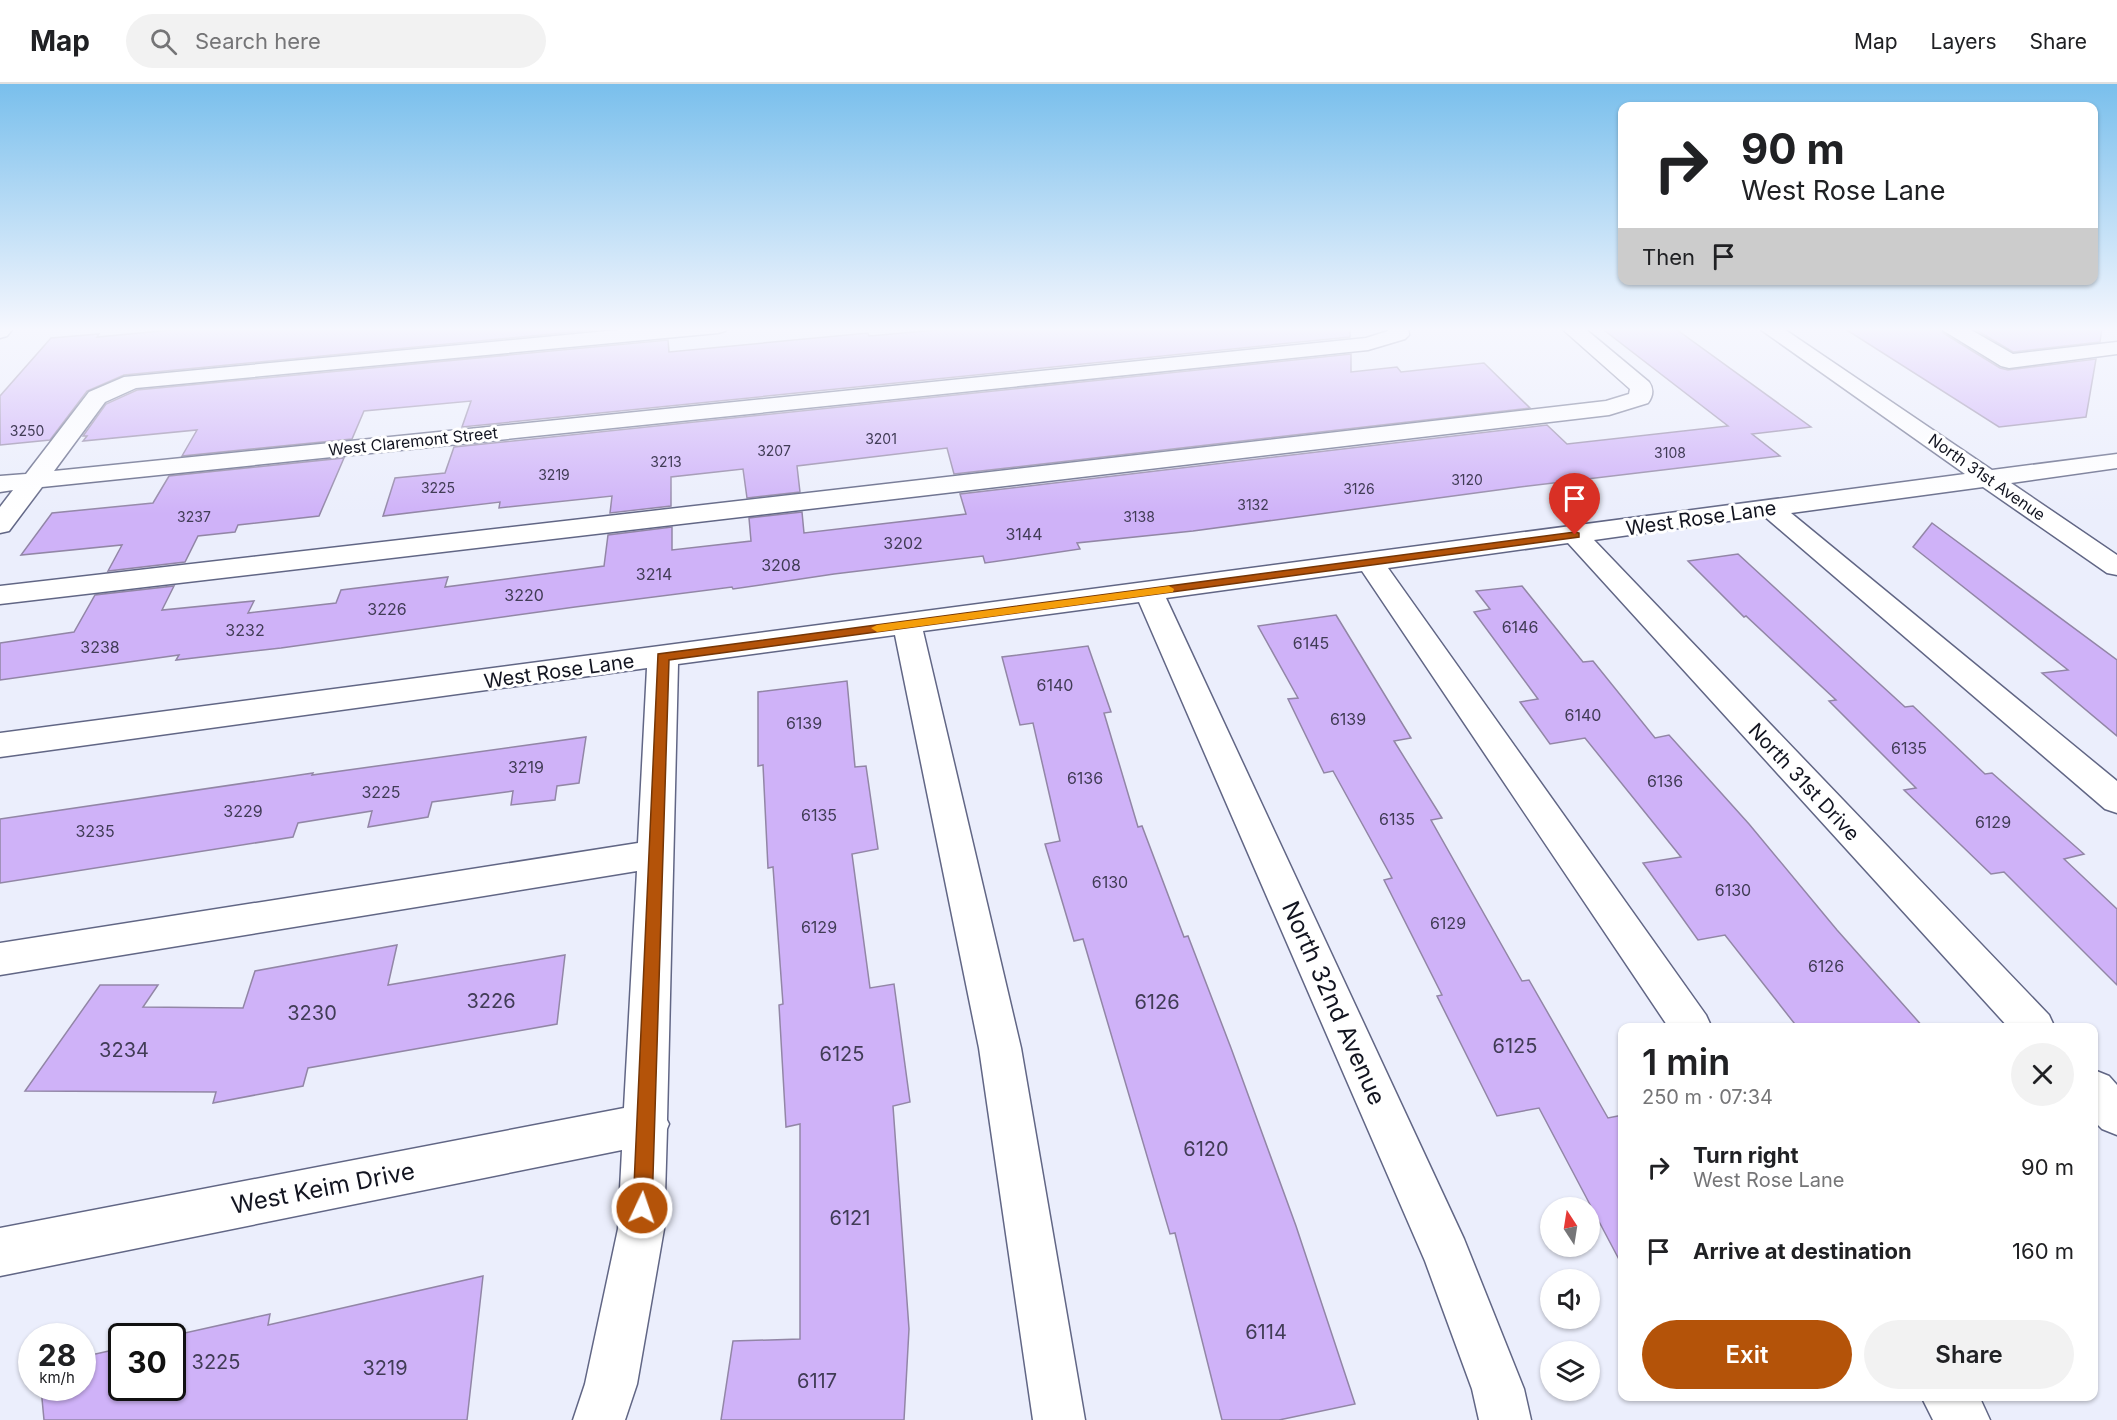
<!DOCTYPE html>
<html lang="en">
<head>
<meta charset="utf-8">
<style>
	:root { --surface:#fff; --page:#f2f2f2; --text:#202124; --muted:#757577; --line:#e0e0e0; --accent:#b45309 }
	body { margin:0; font-family:Inter,sans-serif; background:var(--page); color:var(--text); height:100vh; display:flex; flex-direction:column; font-size:22px; white-space:nowrap }
	* { box-sizing:border-box; margin:0 }
	p { font-size:20px; color:var(--muted) }
	.icon { flex:none; width:33px; height:33px; fill:none; stroke:currentColor; stroke-width:2; stroke-linecap:round; stroke-linejoin:round }
	.map { position:relative; flex:1; overflow:hidden }
	.details { position:absolute; left:1618px; top:939px; width:480px; height:378px; display:flex; flex-direction:column; background:var(--surface); border-radius:12px; box-shadow:0 2px 4px #0004 }
	.details>* { flex:none }
	.hud { position:absolute; left:1618px; top:18px; width:480px; height:183px; border-radius:12px; box-shadow:0 2px 4px #0004; background:#fff; color:var(--text); overflow:hidden }
	.needle { width:39px; rotate:348deg }
	.controls { position:absolute; left:1540px; top:1113px; display:grid; gap:12px }
	.controls a { display:grid; place-items:center; width:60px; height:60px; border-radius:50%; background:var(--surface); box-shadow:0 2px 4px #0004; font-size:30px }
	.speed { position:absolute; left:18px; top:1239px; display:flex; gap:12px; font-size:30px; font-weight:700; text-align:center }
	.speed>* { display:grid; place-content:center; width:78px; height:78px; border-radius:50%; background:var(--surface); box-shadow:0 2px 4px #0004; line-height:1 }
	.speed small { font-size:15px; font-weight:400 }
	.speed .limit { border:3px solid #111; border-radius:9px; background:#fff; color:#111 }
	.pin { position:absolute; display:grid; place-items:center; width:51px; height:51px; color:#fff; margin:-62px -26px; border-radius:50% 50% 50% 0; rotate:-45deg; box-shadow:0 0 6px #0007 }
	.pin .icon { rotate:45deg }
	.me { position:absolute; width:66px; margin:-33px; rotate:3deg; stroke-linejoin:round; filter:drop-shadow(0 0 4px #0008) }
	.turn { display:flex; align-items:center; gap:21px; height:126px; padding:0 24px; font-size:27px }
	.turn .icon { width:78px; height:78px; stroke-width:2.5 }
	.turn b { display:block; font-size:42px; line-height:51px }
	.then { display:flex; align-items:center; height:57px; padding:0 24px; background:#0003; gap:12px; font-size:22px }
	.round { display:grid; place-items:center; flex:none; width:63px; height:63px; border-radius:32px; background:var(--page) }
	.overview { display:flex; align-items:center; justify-content:space-between; height:102px; padding:0 24px }
	h1 { font-size:36px; font-weight:600; line-height:45px }
	.button { display:flex; gap:12px; margin-top:auto; padding:12px 24px }
	.button a { flex:1; height:69px; border-radius:36px; background:var(--accent); color:#fff; font-size:24px; font-weight:600; line-height:69px; text-align:center }
	.button a+a { background:var(--page); color:var(--text) }
	ul { padding:0; list-style:none }
	li { display:flex; align-items:center; gap:18px; height:84px; padding:0 24px }
	li div { flex:1 }
	li b { display:block; font-size:22px }
	li em { font-style:normal }
	header { display:flex; align-items:center; gap:36px; box-sizing:border-box; height:84px; padding:0 30px; background:var(--surface); border-bottom:2px solid var(--line) }
	header strong { font-size:28px }
	nav { display:flex; gap:33px; margin-inline-start:auto; font-size:21px }
	.search { width:420px; height:54px; background:var(--page); display:flex; align-items:center; gap:15px; box-sizing:border-box; padding:0 21px; border-radius:33px; color:var(--muted); font-size:22px }
	.map>svg:first-child { display:block }
	.building { fill:#cfb2f8; stroke:#9286a6; stroke-width:1.5 }
	.lines { fill:none; stroke-linecap:round; stroke-linejoin:round }
	.minor-casing { stroke:#616685; stroke-width:3 }
	.minor { fill:#fff; fill-rule:evenodd }
	.route { fill:#b45309; stroke:#753606; stroke-width:1.5 }
	.slow { fill:#f59e0b }
	.labels { text-anchor:middle; dominant-baseline:central; stroke-width:6; stroke-linejoin:round; paint-order:stroke }
	.far-number-label { font-size:14px; fill:#413c56 }
	.far-street-label { font-size:16px; fill:#121420; stroke:#fff }
	.number-label { font-size:16px; fill:#413c56 }
	.street-label { font-size:20px; fill:#121420; stroke:#fff }
	.near-number-label { font-size:20px; fill:#413c56 }
	.near-street-label { font-size:24px; fill:#121420; stroke:#fff }
</style>
</head>
<body>
<header>
<strong>Map</strong>
<div class="search"><svg class="icon" aria-label="search" viewBox="0 0 24 24"><circle cx="10" cy="10" r="6"/><path d="M15 15l6 6"/></svg>Search here</div>
<nav><a>Map</a><a>Layers</a><a>Share</a></nav>
</header>
<div class="map">
<svg width="2117" height="1336" viewBox="0 0 2117 1336">
	<rect width="100%" height="100%" fill="#ebeefc"/>
	<g class="building">
		<path d="M 202,243 L 624,243 L 124,291 L 87,307 L 50,356 L 0,361 L 0,312 L 51,254 L 99,250 L 97,253 Z"/>
		<path d="M 971,243 L 1350,243 L 1350,253 L 462,343 L 471,317 L 364,327 L 352,355 L 182,372 L 197,346 L 83,357 L 87,352 L 83,352 L 106,320 L 137,306 L 668,256 L 669,268 L 868,249 L 869,252 Z"/>
		<path d="M 1600,243 L 1673,243 L 1811,343 L 1752,350 L 1780,372 L 1520,403 L 1193,447 L 1077,459 L 1080,465 L 985,479 L 983,472 L 834,490 L 733,505 L 732,503 L 575,523 L 281,564 L 176,576 L 179,571 L 0,596 L 0,559 L 74,548 L 95,511 L 174,502 L 162,526 L 254,517 L 248,529 L 336,519 L 341,506 L 448,493 L 445,503 L 604,482 L 608,451 L 672,443 L 672,466 L 751,457 L 749,434 L 802,428 L 804,449 L 966,430 L 960,410 L 1547,341 L 1567,360 L 1728,342 Z"/>
		<path d="M 1842,243 L 1939,243 L 1943,249 L 2000,284 L 2008,286 L 2096,275 L 2086,333 L 1999,343 Z"/>
		<path d="M 1971,243 L 2102,243 L 2100,258 L 2013,268 Z"/>
		<path d="M 1351,270 L 1351,288 L 1397,283 L 1401,288 L 1484,279 L 1530,324 L 954,390 L 947,364 L 797,382 L 800,408 L 747,414 L 743,385 L 671,393 L 671,422 L 610,429 L 612,412 L 499,424 L 500,418 L 383,432 L 395,394 L 445,389 L 454,363 Z"/>
		<path d="M 344,374 L 319,432 L 238,441 L 235,448 L 198,452 L 185,478 L 108,487 L 122,461 L 21,471 L 52,429 L 153,419 L 169,392 Z"/>
		<path d="M 1932,439 L 2117,576 L 2117,652 L 2042,589 L 2068,586 L 1913,463 Z"/>
		<path d="M 1738,470 L 1905,623 L 1913,622 L 1985,690 L 1992,689 L 2084,770 L 2064,775 L 2117,825 L 2117,901 L 2004,788 L 1991,790 L 1904,706 L 1916,704 L 1829,617 L 1836,616 L 1746,532 L 1744,533 L 1688,477 Z"/>
		<path d="M 1522,502 L 1583,578 L 1593,577 L 1655,654 L 1669,651 L 1749,740 L 1837,846 L 1924,944 L 1798,944 L 1725,851 L 1698,856 L 1643,779 L 1681,773 L 1585,654 L 1550,660 L 1520,618 L 1538,615 L 1474,528 L 1490,525 L 1476,507 Z"/>
		<path d="M 1336,531 L 1411,654 L 1394,657 L 1442,734 L 1431,736 L 1522,897 L 1529,896 L 1608,1034 L 1623,1031 L 1623,1183 L 1539,1024 L 1497,1032 L 1437,912 L 1442,911 L 1384,796 L 1392,794 L 1333,687 L 1324,689 L 1288,615 L 1298,614 L 1258,542 Z"/>
		<path d="M 1088,562 L 1111,628 L 1104,629 L 1138,743 L 1142,742 L 1184,853 L 1188,852 L 1231,964 L 1296,1142 L 1355,1320 L 1279,1336 L 1222,1336 L 1175,1149 L 1170,1150 L 1083,855 L 1074,857 L 1045,760 L 1060,757 L 1033,639 L 1020,641 L 1002,573 Z"/>
		<path d="M 847,597 L 855,683 L 866,682 L 878,765 L 852,770 L 870,904 L 894,900 L 910,1018 L 893,1022 L 909,1245 L 904,1336 L 721,1336 L 733,1257 L 800,1255 L 800,1040 L 786,1043 L 779,921 L 783,920 L 773,783 L 768,784 L 763,681 L 758,682 L 758,608 Z"/>
		<path d="M 586,653 L 579,699 L 557,702 L 555,716 L 511,721 L 513,707 L 432,718 L 428,733 L 368,743 L 372,727 L 298,739 L 293,753 L 0,799 L 0,735 L 313,689 L 312,691 Z"/>
		<path d="M 397,861 L 388,901 L 565,871 L 557,940 L 308,984 L 303,1002 L 213,1019 L 216,1008 L 25,1007 L 100,901 L 158,901 L 143,923 L 243,924 L 255,887 Z"/>
		<path d="M 483,1192 L 467,1336 L 44,1336 L 41,1304 L 82,1304 L 82,1273 L 122,1264 L 122,1304 L 172,1304 L 171,1252 L 270,1230 L 268,1241 Z"/>
	</g>
	<g class="lines">
		<defs>
			<g id="minor">
				<path d="M 0,243 L 14,243 L 7,252 L 0,254 Z"/>
				<path d="M 649,243 L 728,243 L 725,247 L 718,249 L 136,304 L 105,318 L 54,387 L 1366,254 L 1388,247 L 1388,243 L 1408,243 L 1409,251 L 1405,255 L 1368,266 L 42,403 L 9,447 L 0,449 L 0,423 L 13,406 L 0,408 L 0,392 L 26,390 L 89,308 L 124,293 Z"/>
				<path d="M 1560,243 L 1583,243 L 1649,298 C 1654,305 1653,312 1648,319 L 1609,331 L 0,520 L 0,502 L 1606,317 L 1629,310 L 1630,305 Z"/>
				<path d="M 1757,243 L 1781,243 L 1992,386 L 2117,370 L 2117,384 L 2011,399 L 2117,471 L 2117,491 L 2107,489 L 1983,403 L 1791,429 L 2117,697 L 2117,729 L 2105,725 L 1764,432 L 1594,456 L 2049,931 L 2055,944 L 2009,944 L 1568,459 L 1388,484 L 1706,931 L 1712,944 L 1669,944 L 1362,487 L 1166,514 L 1464,1155 L 1524,1305 L 1531,1336 L 1479,1336 L 1472,1305 L 1425,1177 L 1139,518 L 923,547 L 1021,964 L 1085,1336 L 1033,1336 L 979,964 L 895,551 L 678,580 L 667,1036 L 669,1040 L 667,1045 L 664,1145 L 637,1300 L 625,1336 L 573,1336 L 585,1300 L 618,1145 L 622,1066 L 0,1192 L 0,1144 L 624,1024 L 637,787 L 0,891 L 0,859 L 638,759 L 647,584 L 0,673 L 0,649 L 1965,390 Z"/>
				<path d="M 1941,243 L 1966,243 L 2013,270 L 2117,258 L 2117,270 L 2009,284 L 2001,282 L 1944,247 Z"/>
				<path d="M 2094,986 L 2109,992 L 2117,1001 L 2117,1051 L 2102,1045 L 2094,1037 Z"/>
				<path d="M 1921,1312 L 1979,1312 L 1990,1336 L 1933,1336 Z"/>
			</g>
		</defs>
		<use href="#minor" class="minor-casing"/>
		<use href="#minor" class="minor"/>
	</g>
	<linearGradient id="sky" x2="0" y2="1"><stop stop-color="#79bfec"/><stop offset="0.57" stop-color="#f6f7fe"/><stop offset="1" stop-color="#f6f7fe" stop-opacity="0"/></linearGradient>
	<rect width="2117" height="430" fill="url(#sky)"/>
	<path class="route" d="M 1575,448 L 1579,449 L 1579,453 L 669,576 L 652,1124 L 649,1131 L 642,1134 L 635,1131 L 633,1124 L 658,570 Z"/>
	<path class="slow" d="M 1169,502 L 1174,505 L 1173,508 L 877,548 L 871,544 L 877,541 Z"/>
	<g class="labels">
		<g class="far-number-label">
			<text x="27" y="346">3250</text>
			<text x="881" y="354">3201</text>
			<text x="774" y="366">3207</text>
			<text x="1670" y="368">3108</text>
			<text x="666" y="377">3213</text>
			<text x="554" y="390">3219</text>
			<text x="1467" y="395">3120</text>
			<text x="438" y="403">3225</text>
			<text x="1359" y="404">3126</text>
			<text x="1253" y="420">3132</text>
			<text x="194" y="432">3237</text>
			<text x="1139" y="432">3138</text>
		</g>
		<g class="far-street-label">
			<text transform="translate(413 357) rotate(-6)">West Claremont Street</text>
			<text transform="translate(1987 393) rotate(35)">North 31st Avenue</text>
		</g>
		<g class="number-label">
			<text x="1024" y="450">3144</text>
			<text x="903" y="459">3202</text>
			<text x="781" y="481">3208</text>
			<text x="654" y="490">3214</text>
			<text x="524" y="511">3220</text>
			<text x="387" y="525">3226</text>
			<text x="1520" y="543">6146</text>
			<text x="245" y="546">3232</text>
			<text x="1311" y="559">6145</text>
			<text x="100" y="563">3238</text>
			<text x="1055" y="601">6140</text>
			<text x="1583" y="631">6140</text>
			<text x="1348" y="635">6139</text>
			<text x="804" y="639">6139</text>
			<text x="1909" y="664">6135</text>
			<text x="526" y="683">3219</text>
			<text x="1085" y="694">6136</text>
			<text x="1665" y="697">6136</text>
			<text x="381" y="708">3225</text>
			<text x="243" y="727">3229</text>
			<text x="819" y="731">6135</text>
			<text x="1397" y="735">6135</text>
			<text x="1993" y="738">6129</text>
			<text x="95" y="747">3235</text>
			<text x="1110" y="798">6130</text>
			<text x="1733" y="806">6130</text>
			<text x="1448" y="839">6129</text>
			<text x="819" y="843">6129</text>
			<text x="1826" y="882">6126</text>
		</g>
		<g class="street-label">
			<text transform="translate(1701 434) rotate(-8)">West Rose Lane</text>
			<text transform="translate(559 587) rotate(-8)">West Rose Lane</text>
			<text transform="translate(1804 698) rotate(47)">North 31st Drive</text>
		</g>
		<g class="near-number-label">
			<text x="491" y="917">3226</text>
			<text x="1157" y="918">6126</text>
			<text x="312" y="929">3230</text>
			<text x="1515" y="962">6125</text>
			<text x="124" y="966">3234</text>
			<text x="842" y="970">6125</text>
			<text x="1206" y="1065">6120</text>
			<text x="850" y="1134">6121</text>
			<text x="1266" y="1248">6114</text>
			<text x="216" y="1278">3225</text>
			<text x="385" y="1284">3219</text>
			<text x="817" y="1297">6117</text>
		</g>
		<g class="near-street-label">
			<text transform="translate(1334 919) rotate(66)">North 32nd Avenue</text>
			<text transform="translate(323 1104) rotate(-11)">West Keim Drive</text>
		</g>
	</g>
</svg>
<div class="controls">
<a><svg class="needle" viewBox="-14 -14 28 28"><path d="M0-13l5 13h-10z" fill="#e53935"/><path d="M0 13l5-13h-10z" fill="#757577"/></svg></a>
<a><svg class="icon" aria-label="sound" viewBox="0 0 24 24"><path d="M4 9h4l5-4v14l-5-4H4zM17 9q2 3 0 6"/></svg></a>
<a><svg class="icon" aria-label="layers" viewBox="0 0 24 24"><path d="M12 4l9 5-9 5-9-5zM3 14l9 5 9-5"/></svg></a>
</div>
<div class="speed"><div>28<small>km/h</small></div><div class="limit">30</div></div>
<div class="pin" style="left:1575px;top:451px;background:#d93025"><svg class="icon" aria-label="arrive" viewBox="0 0 24 24"><path d="M6 21V4h12l-3 4 3 4H6"/></svg></div>
<svg class="me" style="left:642px;top:1124px" viewBox="-20 -20 40 40"><circle r="17" fill="#b45309" stroke="#fff" stroke-width="3"/><path d="M0-11L8 9 0 5-8 9z" fill="#fff"/></svg>
<div class="hud">
<div class="turn"><svg class="icon" aria-label="right" viewBox="0 0 24 24"><path d="M7 20v-9h11M14 6l5 5-5 5"/></svg><div><b>90 m</b>West Rose Lane</div></div>
<div class="then">Then<svg class="icon" aria-label="arrive" viewBox="0 0 24 24"><path d="M6 21V4h12l-3 4 3 4H6"/></svg></div>
</div>
<section class="details">
<div class="overview"><div><h1>1 min</h1><p>250 m · 07:34</p></div><a class="round"><svg class="icon" aria-label="close" viewBox="0 0 24 24"><path d="M6 6l12 12M18 6L6 18"/></svg></a></div>
<ul>
<li><svg class="icon" aria-label="right" viewBox="0 0 24 24"><path d="M7 20v-9h11M14 6l5 5-5 5"/></svg><div><b>Turn right</b><p>West Rose Lane</p></div><em>90 m</em></li>
<li><svg class="icon" aria-label="arrive" viewBox="0 0 24 24"><path d="M6 21V4h12l-3 4 3 4H6"/></svg><div><b>Arrive at destination</b></div><em>160 m</em></li>
</ul>
<div class="button"><a>Exit</a><a>Share</a></div>
</section>
</div>
</body>
</html>
